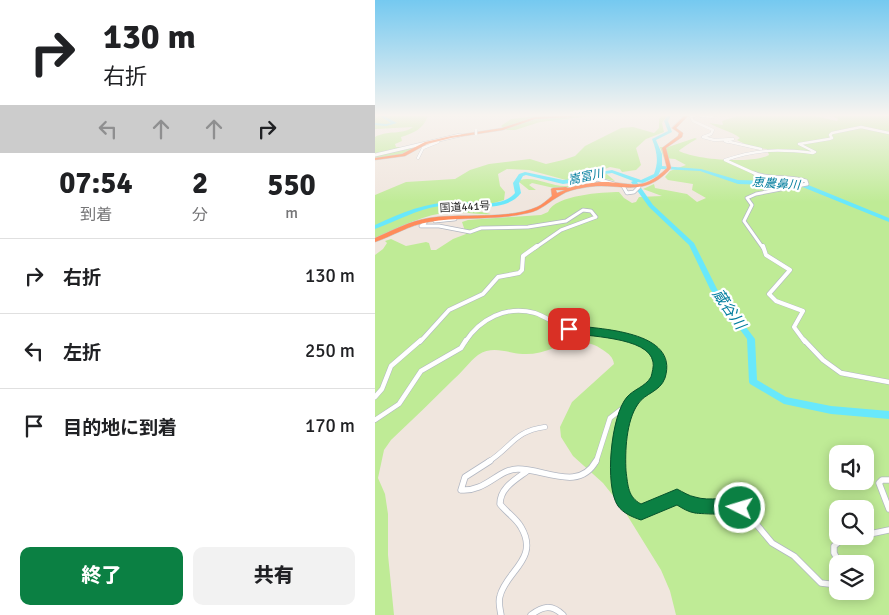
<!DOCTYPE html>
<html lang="ja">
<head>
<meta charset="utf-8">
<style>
	:root { --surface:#fff; --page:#f2f2f2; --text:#202124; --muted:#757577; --line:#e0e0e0; --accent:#0b8043 }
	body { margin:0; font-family:Signika,"Noto Sans JP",sans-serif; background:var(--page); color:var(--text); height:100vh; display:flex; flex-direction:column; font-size:19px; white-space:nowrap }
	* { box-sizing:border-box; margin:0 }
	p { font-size:16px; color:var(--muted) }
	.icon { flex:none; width:28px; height:28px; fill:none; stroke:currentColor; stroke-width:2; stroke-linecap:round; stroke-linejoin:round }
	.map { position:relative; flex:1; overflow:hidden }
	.sheet { display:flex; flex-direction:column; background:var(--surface); width:375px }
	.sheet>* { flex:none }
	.banner { background:#fff; color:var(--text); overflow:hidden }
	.tools { position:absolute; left:454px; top:445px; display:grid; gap:10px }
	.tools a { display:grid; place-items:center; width:45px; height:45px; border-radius:10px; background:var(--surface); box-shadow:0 2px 12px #0003; font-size:25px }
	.pin { position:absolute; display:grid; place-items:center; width:42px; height:42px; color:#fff; margin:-21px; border-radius:10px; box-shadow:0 2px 8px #0006 }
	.me { position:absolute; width:55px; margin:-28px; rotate:275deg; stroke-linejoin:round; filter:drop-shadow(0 0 4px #0008) }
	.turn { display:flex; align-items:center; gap:18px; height:105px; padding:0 20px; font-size:22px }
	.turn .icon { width:65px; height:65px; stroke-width:2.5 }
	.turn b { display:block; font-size:35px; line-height:42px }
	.lanes { display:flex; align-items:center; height:48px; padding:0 20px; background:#0003; justify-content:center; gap:25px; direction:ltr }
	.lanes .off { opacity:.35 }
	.eta { display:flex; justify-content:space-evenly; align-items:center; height:85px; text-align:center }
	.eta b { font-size:30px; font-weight:800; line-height:35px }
	.primary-button { display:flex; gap:10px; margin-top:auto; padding:10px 20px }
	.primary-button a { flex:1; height:58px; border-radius:10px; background:var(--accent); color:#fff; font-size:20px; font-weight:800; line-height:58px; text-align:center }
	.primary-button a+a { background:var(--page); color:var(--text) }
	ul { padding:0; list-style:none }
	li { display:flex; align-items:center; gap:15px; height:75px; padding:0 20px; border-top:1px solid var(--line) }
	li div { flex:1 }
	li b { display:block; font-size:19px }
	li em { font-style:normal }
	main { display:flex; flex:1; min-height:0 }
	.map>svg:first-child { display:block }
	.green { fill:#bfeb96; fill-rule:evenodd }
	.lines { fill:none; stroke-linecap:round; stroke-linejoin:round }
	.river { fill:#68e8fb; fill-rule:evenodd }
	.street-far4-casing { stroke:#b2b7c2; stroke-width:3 }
	.street-far3-casing { stroke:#b2b7c2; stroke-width:4.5 }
	.street-far2-casing { stroke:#b2b7c2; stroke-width:5 }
	.street-far1-casing { stroke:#b2b7c2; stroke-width:5.5 }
	.street-casing { stroke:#b2b7c2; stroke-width:7 }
	.secondary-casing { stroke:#b2b7c2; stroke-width:4 }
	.highway-casing { stroke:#c8c8c8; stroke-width:1 }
	.street-far4 { stroke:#fff; stroke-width:2.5 }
	.street-far3 { stroke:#fff; stroke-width:3 }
	.street-far2 { stroke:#fff; stroke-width:4 }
	.street-far1 { stroke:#fff; stroke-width:4.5 }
	.street { stroke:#fff; stroke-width:5.5 }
	.secondary { stroke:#fff; stroke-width:3 }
	.highway { fill:#ff8b5a; fill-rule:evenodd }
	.street-bridge-casing { stroke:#b2b7c2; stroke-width:3; stroke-linecap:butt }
	.street-bridge { stroke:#fff; stroke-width:2.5 }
	.route { fill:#0b8043; stroke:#07532c }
	.labels { text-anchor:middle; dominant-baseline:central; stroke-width:4.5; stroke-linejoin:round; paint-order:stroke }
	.far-street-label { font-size:11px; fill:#2d2d2d; stroke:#fff }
	.far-water-label { font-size:12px; font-style:italic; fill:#027e9e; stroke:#fff }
	.water-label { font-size:15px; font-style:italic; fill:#027e9e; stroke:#fff }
</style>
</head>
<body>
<main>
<section class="sheet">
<div class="banner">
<div class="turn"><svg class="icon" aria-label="right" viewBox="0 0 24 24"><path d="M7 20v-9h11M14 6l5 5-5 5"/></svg><div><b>130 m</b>右折</div></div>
<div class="lanes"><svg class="icon off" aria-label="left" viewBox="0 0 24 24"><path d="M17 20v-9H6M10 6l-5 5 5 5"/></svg><svg class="icon off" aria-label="ahead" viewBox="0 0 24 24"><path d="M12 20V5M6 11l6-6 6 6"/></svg><svg class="icon off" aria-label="ahead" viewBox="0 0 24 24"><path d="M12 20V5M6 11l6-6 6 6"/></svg><svg class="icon" aria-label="right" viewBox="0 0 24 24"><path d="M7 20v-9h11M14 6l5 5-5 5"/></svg></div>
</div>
<div class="eta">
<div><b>07:54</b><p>到着</p></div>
<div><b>2</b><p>分</p></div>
<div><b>550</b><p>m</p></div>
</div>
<ul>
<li><svg class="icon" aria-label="right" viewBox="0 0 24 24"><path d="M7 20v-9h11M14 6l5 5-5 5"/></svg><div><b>右折</b></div><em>130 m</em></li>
<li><svg class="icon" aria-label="left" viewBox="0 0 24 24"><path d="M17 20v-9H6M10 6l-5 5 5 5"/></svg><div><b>左折</b></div><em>250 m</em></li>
<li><svg class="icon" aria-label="arrive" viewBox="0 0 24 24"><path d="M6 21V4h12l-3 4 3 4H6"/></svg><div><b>目的地に到着</b></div><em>170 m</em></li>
</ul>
<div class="primary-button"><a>終了</a><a>共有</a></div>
</section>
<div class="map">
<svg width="514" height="615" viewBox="0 0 514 615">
	<rect width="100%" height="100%" fill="#f0e6de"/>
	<g class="green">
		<path d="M 0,116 L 53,116 C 48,129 39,133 26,137 L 27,141 L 20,144 L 21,147 L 41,147 L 25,155 L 0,158 L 0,137 C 12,130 28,135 38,127 L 0,129 Z"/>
		<path d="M 161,116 L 216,116 L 165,122 L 140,130 L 132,130 L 126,126 L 136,119 Z"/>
		<path d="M 287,116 L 292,116 L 287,123 L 289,132 L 271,139 L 261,148 L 266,165 L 261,170 L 247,172 L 245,169 L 235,167 L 227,170 L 240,181 L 223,177 L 217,178 L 205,186 L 179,188 L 157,183 L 154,185 L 161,190 L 154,190 L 144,182 L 145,180 C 164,175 184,193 202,183 L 154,170 L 132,169 L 123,174 L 125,186 L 130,192 L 129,200 L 102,208 L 102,211 L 116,214 C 103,215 90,212 77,212 C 49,214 25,227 0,238 L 0,195 L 31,182 L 80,179 L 95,170 L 114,164 L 155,159 L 171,164 L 188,160 L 200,156 L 210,146 L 246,128 L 258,127 L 279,133 L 284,128 L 284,119 Z"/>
		<path d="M 362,116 L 440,116 L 462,121 L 463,119 L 458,116 L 514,116 L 514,615 L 301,615 L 295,591 L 286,570 L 247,507 L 228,483 L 198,456 L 186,437 L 185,427 L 197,402 L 239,364 C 238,357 234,354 228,350 C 202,330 175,356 148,354 C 132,353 118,345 103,355 C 95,361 87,372 79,379 C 58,400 37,420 16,440 L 9,450 L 3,478 L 10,494 L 13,514 L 13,555 L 19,615 L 0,615 L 0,255 L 8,249 L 12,243 L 10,241 L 16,239 L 31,246 L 51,242 L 54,243 L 56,250 L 61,250 L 78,239 L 91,234 L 87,222 L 93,220 L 166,215 L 173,212 C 180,195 228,192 244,192 L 249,198 L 257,203 L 261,202 L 264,197 L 287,196 L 268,189 L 279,184 L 280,188 L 312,194 L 322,202 L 331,198 L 317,190 L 318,184 L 293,180 L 290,177 L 295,171 L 311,165 L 300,159 L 289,158 L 285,147 L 293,147 L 320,138 L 322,139 C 319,140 304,150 304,151 C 322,160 377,164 394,155 L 392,149 L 376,147 L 362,140 L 365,138 C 356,131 344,129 334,123 L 348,125 L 347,121 ZM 462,454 L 490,454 L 490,481 L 462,481 ZM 462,509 L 490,509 L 490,536 L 462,536 ZM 462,564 L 490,564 L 490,591 L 462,591 Z"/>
	</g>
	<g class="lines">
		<g class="river">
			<path d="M 5,116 L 9,116 L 22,123 L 11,126 L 0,125 L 0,123 L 11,124 L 16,123 Z"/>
			<path d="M 292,116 L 296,116 L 293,121 L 297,132 L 281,140 L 287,154 L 287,166 L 326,169 L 363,180 L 426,182 L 514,218 L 514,222 L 425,186 L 363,184 L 325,171 L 286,169 L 283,176 L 268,183 L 262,182 L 278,205 L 319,243 L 342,289 L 380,339 L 382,380 L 411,397 L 456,406 L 514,411 L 514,419 L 456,414 L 409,404 L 375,384 L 374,382 L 372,339 L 335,289 L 314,245 L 274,207 L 256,182 L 258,181 L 237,173 L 222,175 L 210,181 L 188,184 L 151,175 L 148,176 L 144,183 L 146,193 C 128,216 91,202 65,206 C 42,209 22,221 0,229 L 0,225 C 27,212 55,201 85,202 C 103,202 127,208 140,193 L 138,183 L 144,174 L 150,172 L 188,180 L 209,178 L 219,173 L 237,170 L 266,180 L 279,174 C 284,161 282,152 277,139 L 293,131 L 289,121 Z"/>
		</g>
		<defs>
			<g id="street-far4">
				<path d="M 319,116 L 316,117 L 318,121 L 338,130 L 336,134 L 328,137"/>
				<path d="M 326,116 L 338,117 L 336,116"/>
				<path d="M 328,137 L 339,140 L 358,139 L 350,141 L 353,142"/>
				<path d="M 355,142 L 386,149"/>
				<path d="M 43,158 L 48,148 L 63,142"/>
				<path d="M 381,174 L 350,160 C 383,149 404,149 438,153 L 440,152 L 424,144 L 454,139 L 457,138 L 455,135 L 457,133 L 486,127 L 514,133"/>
			</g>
			<g id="street-far3">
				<path d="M 379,173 C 394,180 414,175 431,181 L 432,184 L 381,194 L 372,198 L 377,205 L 369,221 L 388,248"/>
				<path d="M 213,185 L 222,179 L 239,184"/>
				<path d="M 248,186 L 252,193 L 259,192 L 264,187"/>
				<path d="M 60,221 L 80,219"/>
				<path d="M 50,223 L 46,226 L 64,226 L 95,232 L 106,228 L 153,227 L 191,221 L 208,210 L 216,211 L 221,217 L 186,230 L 160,248"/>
			</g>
			<g id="street-far2">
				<path d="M 388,246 L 391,255 L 415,270 L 394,294 L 401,301 L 428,311 L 419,327 L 430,342"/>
				<path d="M 45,342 L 74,310 L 108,294 L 123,277 L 144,273 L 147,270 L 148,256 L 162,246"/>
				<path d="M 90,342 C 105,319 131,305 160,313 C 172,317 182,326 195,329 C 216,334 248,332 267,342"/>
			</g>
			<g id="street-far1">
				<path d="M 429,340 L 448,360 L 466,373 L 514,382"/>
				<path d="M 0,397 L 7,389 L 16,366 L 46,340"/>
				<path d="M 0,420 L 24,404 L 46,371 L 86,348 L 91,340"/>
				<path d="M 113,462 C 137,447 139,431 170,427"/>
				<path d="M 221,462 L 235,418 L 278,385 C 287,366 283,351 265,340"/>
				<path d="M 243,462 L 248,429 L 256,403"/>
			</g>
			<g id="street">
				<path d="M 115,461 L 90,477 L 86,490 C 111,492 123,469 143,469 C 170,469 204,492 221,461"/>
				<path d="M 243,461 C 242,483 246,501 266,512 L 302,497 L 320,506 L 352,505 L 365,508 L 372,513 L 397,543 L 419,556 L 446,583 L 462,585"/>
				<path d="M 514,480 L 507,480 L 504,483 L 514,509"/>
				<path d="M 490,535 L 514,530"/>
				<path d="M 465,564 L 459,553 L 459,546 L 465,541 L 480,536"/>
				<path d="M 126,615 C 125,609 123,602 125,596 C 131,571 165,559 146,527 C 141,518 131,512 125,504 C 125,488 140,480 152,471"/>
				<path d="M 156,615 C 168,606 177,604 188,615"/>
			</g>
			<path id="secondary" d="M 0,155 L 85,135"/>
			<g id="highway">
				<path d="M 183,116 L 198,116 L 196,117 L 160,119 L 128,130 L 76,138 L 52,144 L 30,156 L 0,160 L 0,158 L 27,154 L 50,142 L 76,136 L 127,128 L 160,117 Z"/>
				<path d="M 309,116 L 313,116 L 301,128 L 308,133 L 307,137 L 291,148 L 296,168 C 267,201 244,180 207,188 C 200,189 192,191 186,195 C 173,202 167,210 153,213 C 120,221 86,216 54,222 C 34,225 18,236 0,242 L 0,238 C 18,230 35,221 54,218 C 87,213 133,220 162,207 C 167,205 172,200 177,196 L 176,189 L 178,188 L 191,187 L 193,188 C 203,185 214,183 225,182 C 256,181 265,194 292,168 L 287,148 L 303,136 L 304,133 L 297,128 ZM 181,190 L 190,190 L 182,193 Z"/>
			</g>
		</defs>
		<use href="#street-far4" class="street-far4-casing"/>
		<use href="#street-far3" class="street-far3-casing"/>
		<use href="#street-far2" class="street-far2-casing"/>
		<use href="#street-far1" class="street-far1-casing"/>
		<use href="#street" class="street-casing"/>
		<use href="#secondary" class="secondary-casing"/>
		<use href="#highway" class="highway-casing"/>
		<use href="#street-far4" class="street-far4"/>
		<use href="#street-far3" class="street-far3"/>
		<use href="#street-far2" class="street-far2"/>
		<use href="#street-far1" class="street-far1"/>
		<use href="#street" class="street"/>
		<use href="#secondary" class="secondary"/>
		<use href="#highway" class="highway"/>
		<defs>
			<path id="street-bridge" d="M 101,130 L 101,134"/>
		</defs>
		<use href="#street-bridge" class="street-bridge-casing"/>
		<use href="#street-bridge" class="street-bridge"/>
	</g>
	<linearGradient id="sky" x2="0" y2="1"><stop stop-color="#75c9f0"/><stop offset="0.57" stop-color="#f8f4f0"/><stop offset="1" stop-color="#f8f4f0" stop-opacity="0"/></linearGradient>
	<rect width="514" height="202" fill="url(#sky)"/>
	<path class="route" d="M 194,325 C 223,329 305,330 290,378 C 285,392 270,393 263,404 C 251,421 250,452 251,471 C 253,486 253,497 266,504 L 302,489 C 308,492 314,496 320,497 C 336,502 350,495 371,502 L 373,508 L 371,514 C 368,515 325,514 320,513 C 313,512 307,508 302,505 L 266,520 C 257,517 248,513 243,506 C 229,486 236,415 252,397 C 259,389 270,387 276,377 C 277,373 279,366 278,362 C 274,336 210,337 189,332 L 188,329 L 189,326 Z"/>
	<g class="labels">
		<g class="far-street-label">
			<text transform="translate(90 207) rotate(-3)">国道441号</text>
		</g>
		<g class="far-water-label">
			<text transform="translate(211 177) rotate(-12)">嵩富川</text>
			<text transform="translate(401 184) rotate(4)">恵農鼻川</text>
		</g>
		<g class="water-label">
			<text transform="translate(354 309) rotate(55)">蔵谷川</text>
		</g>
	</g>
</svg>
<div class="tools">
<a><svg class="icon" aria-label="sound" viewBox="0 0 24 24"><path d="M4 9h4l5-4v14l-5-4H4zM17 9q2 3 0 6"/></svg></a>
<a><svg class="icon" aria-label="search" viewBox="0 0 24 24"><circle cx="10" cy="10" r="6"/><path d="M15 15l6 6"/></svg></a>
<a><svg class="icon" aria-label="layers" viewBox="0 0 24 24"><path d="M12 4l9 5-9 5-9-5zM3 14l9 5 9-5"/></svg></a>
</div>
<div class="pin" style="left:194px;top:329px;background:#d93025"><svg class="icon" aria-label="arrive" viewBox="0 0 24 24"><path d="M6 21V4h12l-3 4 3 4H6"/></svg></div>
<svg class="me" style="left:365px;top:508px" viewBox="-20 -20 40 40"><circle r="17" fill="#0b8043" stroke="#fff" stroke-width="3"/><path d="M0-11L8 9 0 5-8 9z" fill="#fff"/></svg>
</div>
</main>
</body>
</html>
